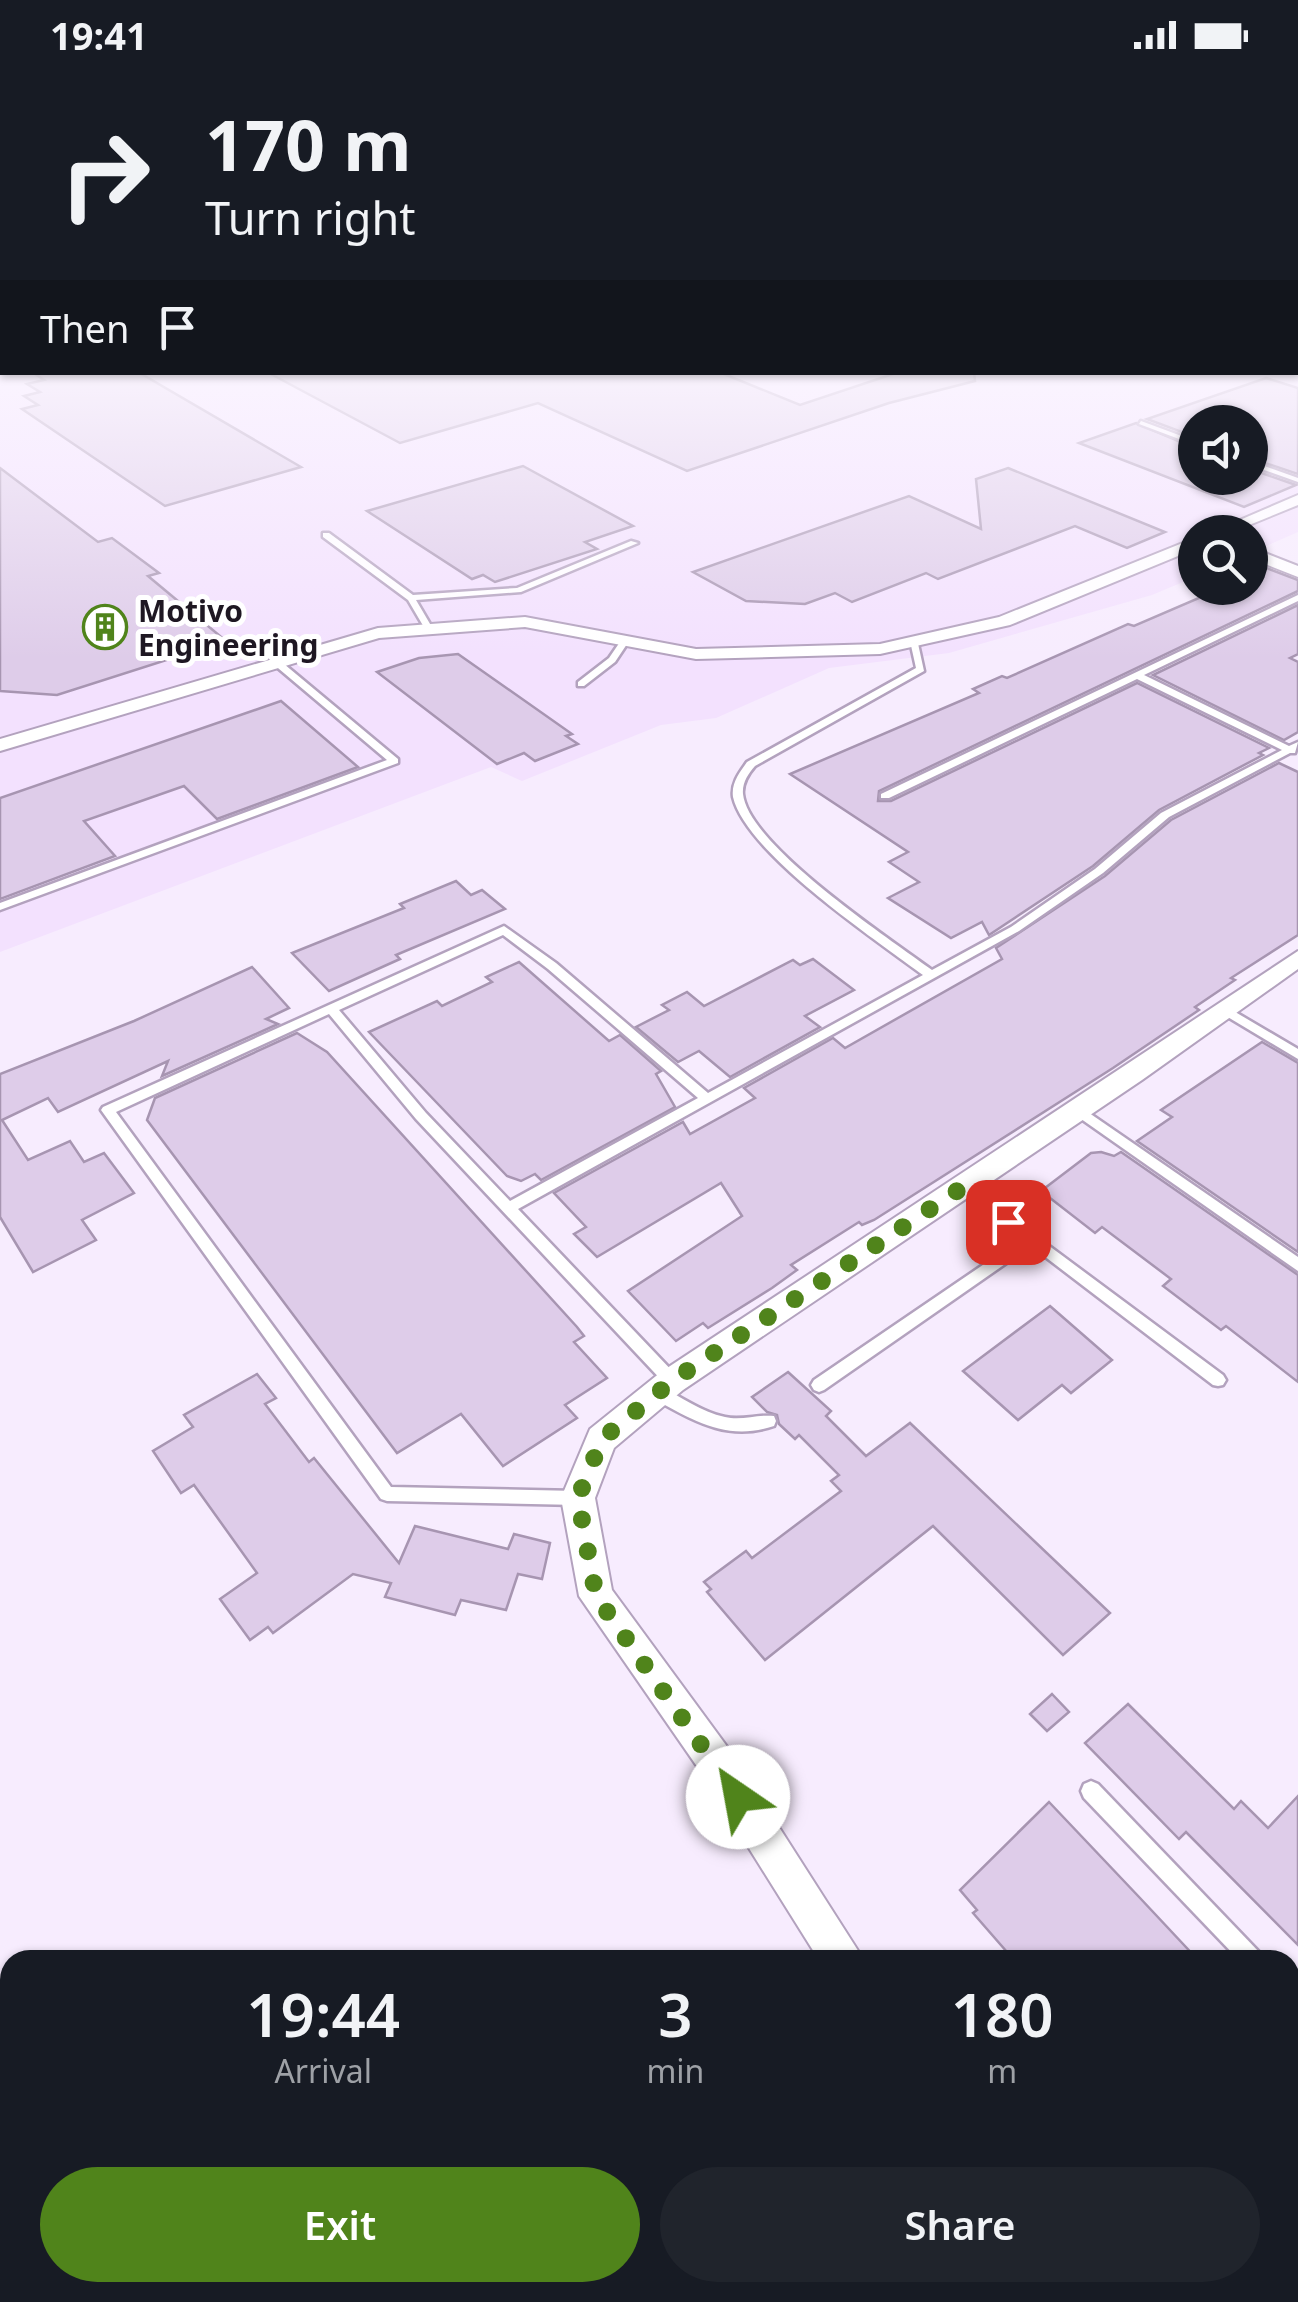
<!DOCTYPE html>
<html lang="en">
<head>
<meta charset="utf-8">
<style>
	:root { --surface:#171b24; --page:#20242c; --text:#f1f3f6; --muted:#9ea1a6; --accent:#50841b }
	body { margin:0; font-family:"Noto Sans",sans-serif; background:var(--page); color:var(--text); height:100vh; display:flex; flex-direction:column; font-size:38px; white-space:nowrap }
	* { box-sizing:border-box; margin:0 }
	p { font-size:32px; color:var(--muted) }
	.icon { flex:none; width:55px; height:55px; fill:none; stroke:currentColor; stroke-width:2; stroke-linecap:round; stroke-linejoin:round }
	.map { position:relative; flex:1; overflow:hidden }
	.sheet { position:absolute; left:0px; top:1880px; width:1300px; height:352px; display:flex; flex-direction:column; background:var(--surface); border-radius:30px 30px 0 0; box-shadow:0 2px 8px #0004 }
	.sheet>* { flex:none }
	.guide { position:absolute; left:0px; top:0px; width:1300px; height:305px; box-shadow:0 2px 8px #0004; background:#171b24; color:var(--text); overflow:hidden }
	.tools { position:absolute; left:1178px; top:335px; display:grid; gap:20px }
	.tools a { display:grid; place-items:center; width:90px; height:90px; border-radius:50%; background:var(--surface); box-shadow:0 2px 8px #0004; font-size:50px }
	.pin { position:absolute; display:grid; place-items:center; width:85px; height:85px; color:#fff; margin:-42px; border-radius:20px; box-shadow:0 5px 15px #0006 }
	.me { position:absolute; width:110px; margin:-55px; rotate:327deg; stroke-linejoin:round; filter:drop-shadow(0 0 8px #0008) }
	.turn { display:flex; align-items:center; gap:35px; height:210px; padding:0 40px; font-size:45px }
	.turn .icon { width:130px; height:130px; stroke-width:2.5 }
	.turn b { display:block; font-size:70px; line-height:85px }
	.then { display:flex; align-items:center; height:95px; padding:0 40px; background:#0003; gap:20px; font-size:38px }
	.eta { display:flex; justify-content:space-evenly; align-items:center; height:170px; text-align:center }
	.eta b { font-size:60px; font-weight:600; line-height:70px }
	.primary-button { display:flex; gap:20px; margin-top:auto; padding:20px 40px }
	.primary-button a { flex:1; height:115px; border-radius:60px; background:var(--accent); color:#fff; font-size:40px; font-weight:600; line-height:115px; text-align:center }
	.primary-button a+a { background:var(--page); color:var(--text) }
	.status { display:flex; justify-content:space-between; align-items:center; height:70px; padding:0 50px; background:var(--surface); direction:ltr }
	.status svg { height:28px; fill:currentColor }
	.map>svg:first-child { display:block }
	.built { fill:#f3e1fe; fill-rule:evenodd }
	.building { fill:#decce9; stroke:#a795b1; stroke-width:2.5 }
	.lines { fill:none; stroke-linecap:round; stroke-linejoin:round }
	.lane-casing { stroke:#b3a2be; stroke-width:5 }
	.street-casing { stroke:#b3a2be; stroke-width:4 }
	.lane { fill:#fff; fill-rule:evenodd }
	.street { fill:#fff; fill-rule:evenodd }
	.route { stroke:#50841b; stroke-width:18; stroke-dasharray:0 32.4 }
	.labels { text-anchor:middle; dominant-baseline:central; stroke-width:10; stroke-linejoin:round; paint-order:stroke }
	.far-poi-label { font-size:30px; font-weight:bold; fill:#1e1722; stroke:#fff; text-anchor:start }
</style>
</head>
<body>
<div class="status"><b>19:41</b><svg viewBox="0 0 49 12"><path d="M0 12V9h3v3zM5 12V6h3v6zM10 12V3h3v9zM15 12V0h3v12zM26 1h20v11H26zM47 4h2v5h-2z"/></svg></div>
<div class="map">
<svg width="1298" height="2232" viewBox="0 0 1298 2232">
	<rect width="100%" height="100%" fill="#f7ecfe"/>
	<g class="built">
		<path d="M 0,277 L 2,302 L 1298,302 L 1298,277 L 1298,462 L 1250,483 L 1250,462 L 1195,462 L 1195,507 L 1152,525 L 949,583 L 829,598 L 716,648 L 661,655 L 522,711 L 491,697 L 0,882 ZM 1195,352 L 1250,352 L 1250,408 L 1195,408 Z"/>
		<path d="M 0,1996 L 10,2000 L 10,2222 L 538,2222 L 544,2232 L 0,2232 Z"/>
	</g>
	<g class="building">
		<path d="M 32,302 L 138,302 L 301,397 L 165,436 L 22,339 L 38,335 L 24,326 L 40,322 L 27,314 L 44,310 Z"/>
		<path d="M 267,302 L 719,302 L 800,335 L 899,302 L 974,302 L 975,311 L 889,333 L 687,401 L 538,333 L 400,373 Z"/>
		<path d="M 1266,308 L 1298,318 L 1298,404 L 1250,388 L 1250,352 L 1195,352 L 1195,367 L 1147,349 Z"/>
		<path d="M 1136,353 L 1195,378 L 1195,408 L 1250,408 L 1250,399 L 1296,415 L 1244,437 L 1079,373 Z"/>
		<path d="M 523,396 L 633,456 L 585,472 L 597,479 L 495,512 L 483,505 L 472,509 L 367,441 Z"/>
		<path d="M 0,398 L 98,472 L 112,468 L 159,503 L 148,506 L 226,571 L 57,625 L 0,621 Z"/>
		<path d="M 1008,398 L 1165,462 L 1127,478 L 1075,456 L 938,509 L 926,503 L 852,532 L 835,523 L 805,534 L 746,531 L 693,502 L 909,426 L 981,459 L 976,409 Z"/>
		<path d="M 1261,496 L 1298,510 L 1298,521 L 879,721 L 878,731 L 891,731 L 1137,613 L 1269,678 L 1259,683 L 1263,685 L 1159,740 L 1093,796 L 989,865 L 982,852 L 951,868 L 888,828 L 919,812 L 889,792 L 908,782 L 790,704 L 979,623 L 973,619 L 1002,606 L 1007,608 L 1128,554 L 1134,556 L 1222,518 L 1250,518 L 1250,501 Z"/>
		<path d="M 1298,535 L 1298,584 L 1290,588 L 1298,592 L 1298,662 L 1284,670 L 1153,605 Z"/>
		<path d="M 458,584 L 572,664 L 566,666 L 578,674 L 535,691 L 524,683 L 497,694 L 377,602 L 419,588 Z"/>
		<path d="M 281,631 L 358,697 L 217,749 L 184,716 L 84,751 L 115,786 L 0,829 L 0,728 Z"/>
		<path d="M 1279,693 L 1298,702 L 1298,865 L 1231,908 L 1235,910 L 1195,937 L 1199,940 L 1113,998 L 874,1150 L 862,1155 L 859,1152 L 791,1195 L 797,1200 L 772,1218 L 708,1258 L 703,1253 L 676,1271 L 628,1221 L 742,1146 L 721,1113 L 597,1187 L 574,1164 L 586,1157 L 554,1123 L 683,1052 L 690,1064 L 755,1028 L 744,1018 L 833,968 L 845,978 L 1002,889 L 996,878 L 1105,806 L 1171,750 Z"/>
		<path d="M 456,811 L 471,825 L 482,820 L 505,839 L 396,885 L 400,889 L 329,921 L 292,883 L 404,838 L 400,834 Z"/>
		<path d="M 813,889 L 854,920 L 805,946 L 820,957 L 730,1007 L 699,981 L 678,992 L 636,957 L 669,940 L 662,935 L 687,922 L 704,936 L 793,890 L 800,895 Z"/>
		<path d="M 519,892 L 609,971 L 620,965 L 661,1001 L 656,1004 L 675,1037 L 541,1110 L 535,1104 L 521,1111 L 507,1106 L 369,962 L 437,931 L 442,936 L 492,912 L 486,907 Z"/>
		<path d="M 252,897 L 289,938 L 266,949 L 278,954 L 162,1006 L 168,991 L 58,1042 L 48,1028 L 2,1050 L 28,1090 L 70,1071 L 84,1092 L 104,1083 L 134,1123 L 82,1150 L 96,1170 L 33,1202 L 0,1147 L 0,1004 L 134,951 Z"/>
		<path d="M 297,963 L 327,982 L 577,1257 L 584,1266 L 574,1272 L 607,1308 L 565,1335 L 577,1348 L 503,1396 L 461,1344 L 397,1383 L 147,1050 L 155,1028 Z"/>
		<path d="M 1262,972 L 1298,993 L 1298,1182 L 1137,1071 L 1172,1047 L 1161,1040 Z"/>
		<path d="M 1101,1082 L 1114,1086 L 1121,1082 L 1298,1205 L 1298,1312 L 1226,1256 L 1221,1260 L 1163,1216 L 1171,1209 L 1102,1157 L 1095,1163 L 1041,1121 L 1091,1083 Z"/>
		<path d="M 1050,1236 L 1112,1290 L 1071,1323 L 1062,1315 L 1018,1350 L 963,1301 Z"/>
		<path d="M 788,1302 L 831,1341 L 826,1346 L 866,1386 L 910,1353 L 1110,1543 L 1063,1585 L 933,1456 L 765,1590 L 707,1522 L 711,1519 L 704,1512 L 746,1481 L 752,1488 L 841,1421 L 831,1411 L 839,1405 L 799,1365 L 795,1369 L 779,1354 L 777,1345 L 767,1342 L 752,1327 Z"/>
		<path d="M 257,1304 L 276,1328 L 265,1334 L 309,1392 L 314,1388 L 399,1493 L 415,1456 L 508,1479 L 514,1464 L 550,1473 L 542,1509 L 518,1504 L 506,1540 L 461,1530 L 455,1545 L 385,1527 L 391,1513 L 353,1504 L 273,1563 L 268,1557 L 250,1570 L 220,1529 L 257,1503 L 194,1415 L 181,1423 L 153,1381 L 193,1357 L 184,1345 Z"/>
		<path d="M 1052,1624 L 1069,1642 L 1047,1661 L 1030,1644 Z"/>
		<path d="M 1128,1634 L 1234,1739 L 1241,1731 L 1268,1758 L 1298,1726 L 1298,1875 L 1186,1762 L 1179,1769 L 1085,1673 Z"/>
		<path d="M 1049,1732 L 1140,1828 L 1198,1890 L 1014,1890 L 973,1843 L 977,1840 L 960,1820 Z"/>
	</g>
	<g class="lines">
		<defs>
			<g id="lane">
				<path d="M 1141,351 L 1195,371 L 1195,375 L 1139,354 Z"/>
				<path d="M 1250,391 L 1298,408 L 1298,412 L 1250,395 Z"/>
				<path d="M 323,463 L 329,463 L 413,525 L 517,518 L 631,471 L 638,473 L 521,522 L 416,530 L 433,559 L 429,562 L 425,559 L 408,530 L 323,467 Z"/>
				<path d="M 1298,525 L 1298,531 L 1144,605 L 1289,676 L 1298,672 L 1295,683 L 1290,683 L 1169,747 L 1103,803 L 1019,861 L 518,1139 L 677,1306 L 680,1311 L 677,1316 L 672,1318 L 667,1316 L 416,1049 L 329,944 L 116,1042 L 391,1417 L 578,1421 L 584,1423 L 586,1428 L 584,1433 L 578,1435 L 387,1431 L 381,1429 L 101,1040 L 103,1037 L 504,856 L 556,893 L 708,1023 L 923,905 C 876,870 746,783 733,727 C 731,713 740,702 747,692 L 916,598 L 910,571 L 917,569 L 924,601 L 755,696 C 748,704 742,713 743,724 C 748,775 890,869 932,900 L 1011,857 L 1095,799 L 1161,743 L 1282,680 L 1137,609 L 889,728 L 881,728 L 881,724 ZM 503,865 L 548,899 L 698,1028 L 510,1131 L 426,1043 L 339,940 Z"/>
				<path d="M 622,569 L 629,571 L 615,592 L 584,616 L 578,616 L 578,612 L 609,588 Z"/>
				<path d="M 272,589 L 278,589 L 398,689 L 398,693 L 0,840 L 0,833 L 387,690 L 272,593 Z"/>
				<path d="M 1225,936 L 1298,979 L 1298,989 L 1221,943 L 1219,940 L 1221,937 Z"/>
				<path d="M 1079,1036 L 1298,1187 L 1298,1201 L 1074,1044 L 1072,1041 Z"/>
				<path d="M 963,1112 L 1223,1305 L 1226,1310 L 1223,1315 L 1218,1316 L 1213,1315 L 1031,1176 L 824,1320 L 819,1322 L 814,1320 L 811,1315 L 814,1310 L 1021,1169 L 958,1121 L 956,1117 Z"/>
				<path d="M 658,1316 C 681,1326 701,1342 725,1347 C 742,1351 758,1344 774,1346 L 776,1351 L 774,1356 C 726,1372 693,1350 652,1328 L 650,1323 L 652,1318 Z"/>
				<path d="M 1091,1711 L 1098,1714 L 1260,1883 L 1263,1890 L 1239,1890 L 1084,1728 L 1081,1721 L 1084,1714 Z"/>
				<path d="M 1290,1917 L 1298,1921 L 1298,1948 L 1290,1944 Z"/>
				<path d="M 324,2222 L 350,2222 L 345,2232 L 320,2232 Z"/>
			</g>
			<g id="street">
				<path d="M 1298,425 L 1298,435 L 1232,462 L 1212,462 Z"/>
				<path d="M 1195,468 L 1195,479 L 1010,555 L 880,584 L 696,589 L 525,557 L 379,568 L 0,681 L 0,669 L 378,558 L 525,547 L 696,579 L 880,574 L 999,547 Z"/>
				<path d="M 1250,477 L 1298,496 L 1298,507 L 1250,488 Z"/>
				<path d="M 1298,881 L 1298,899 L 1142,1010 L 683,1320 L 614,1378 L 595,1428 L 612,1520 L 731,1682 L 864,1890 L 819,1890 L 705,1708 L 579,1526 L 561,1428 L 590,1359 L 661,1302 Z"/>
				<path d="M 1033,2222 L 1083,2222 L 1087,2232 L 1037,2232 Z"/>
			</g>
		</defs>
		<use href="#lane" class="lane-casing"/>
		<use href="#street" class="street-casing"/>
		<use href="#lane" class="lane"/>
		<use href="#street" class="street"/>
	</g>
	<linearGradient id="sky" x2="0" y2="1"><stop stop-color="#90a0da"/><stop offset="0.47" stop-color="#fbf6ff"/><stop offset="1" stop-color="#fbf6ff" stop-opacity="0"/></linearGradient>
	<rect width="1298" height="589" fill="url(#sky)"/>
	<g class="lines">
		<path class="route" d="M 738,1727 L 596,1526 L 578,1428 L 602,1369 L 672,1311 L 963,1117 L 1008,1152"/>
	</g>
	<defs>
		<symbol id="building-ring" viewBox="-11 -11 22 22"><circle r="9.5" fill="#fff" stroke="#50841b" stroke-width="1.5"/><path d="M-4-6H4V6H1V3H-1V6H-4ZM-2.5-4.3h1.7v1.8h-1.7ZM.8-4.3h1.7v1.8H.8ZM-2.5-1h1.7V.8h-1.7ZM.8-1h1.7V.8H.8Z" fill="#50841b"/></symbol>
	</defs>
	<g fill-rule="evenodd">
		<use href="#building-ring" x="80" y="532" width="50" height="50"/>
	</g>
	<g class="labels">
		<g class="far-poi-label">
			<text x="138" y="540">Motivo<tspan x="138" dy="34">Engineering</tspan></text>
		</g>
	</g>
</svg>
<div class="tools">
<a><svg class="icon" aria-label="sound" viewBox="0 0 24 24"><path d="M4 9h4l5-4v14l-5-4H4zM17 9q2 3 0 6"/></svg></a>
<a><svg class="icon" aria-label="search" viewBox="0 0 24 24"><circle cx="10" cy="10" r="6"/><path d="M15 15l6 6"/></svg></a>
</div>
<div class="pin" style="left:1008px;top:1152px;background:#d93025"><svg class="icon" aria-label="arrive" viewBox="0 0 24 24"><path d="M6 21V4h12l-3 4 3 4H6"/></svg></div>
<svg class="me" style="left:738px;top:1727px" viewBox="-20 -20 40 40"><circle r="19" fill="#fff"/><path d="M0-13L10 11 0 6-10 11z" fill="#50841b"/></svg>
<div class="guide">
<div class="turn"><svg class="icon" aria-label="right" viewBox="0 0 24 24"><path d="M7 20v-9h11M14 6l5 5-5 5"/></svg><div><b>170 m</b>Turn right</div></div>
<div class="then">Then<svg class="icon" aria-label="arrive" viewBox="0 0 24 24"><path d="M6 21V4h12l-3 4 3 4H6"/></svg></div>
</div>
<section class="sheet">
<div class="eta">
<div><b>19:44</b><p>Arrival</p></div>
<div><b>3</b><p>min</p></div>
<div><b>180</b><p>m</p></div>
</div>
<div class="primary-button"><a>Exit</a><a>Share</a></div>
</section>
</div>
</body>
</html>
